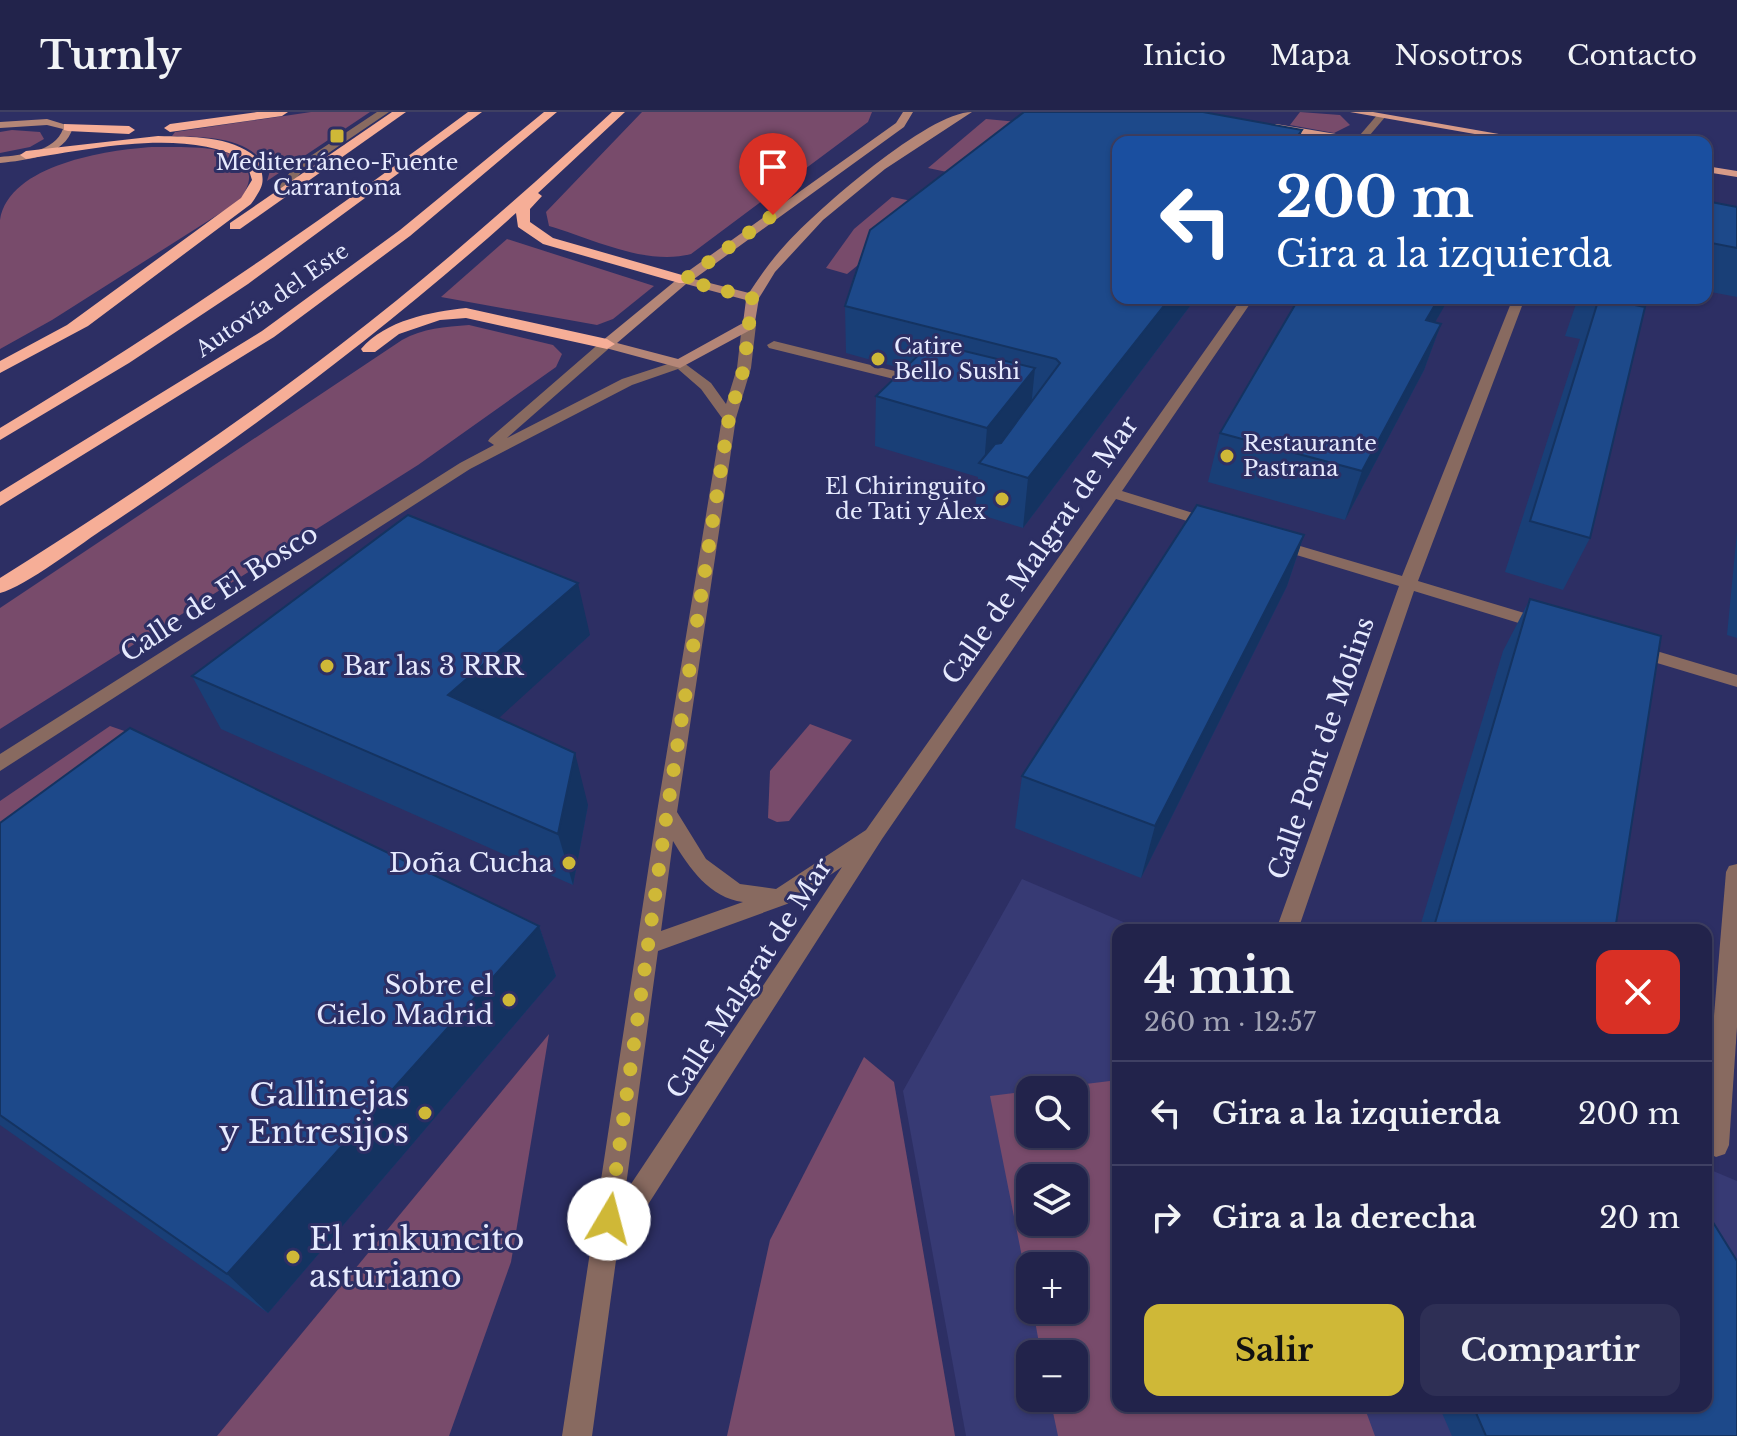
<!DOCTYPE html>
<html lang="es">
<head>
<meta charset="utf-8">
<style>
	:root { --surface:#22234b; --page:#2e2f55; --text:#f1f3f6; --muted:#a2a4b5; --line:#3f4063; --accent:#cfb837 }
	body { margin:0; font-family:"Libre Baskerville",serif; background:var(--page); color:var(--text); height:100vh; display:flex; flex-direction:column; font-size:30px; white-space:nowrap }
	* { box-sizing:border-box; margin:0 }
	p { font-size:26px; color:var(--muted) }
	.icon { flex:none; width:44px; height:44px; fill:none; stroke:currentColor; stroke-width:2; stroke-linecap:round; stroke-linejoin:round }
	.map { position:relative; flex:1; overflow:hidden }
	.details { position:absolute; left:1112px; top:812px; width:600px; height:488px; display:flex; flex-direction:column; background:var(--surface); border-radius:16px; box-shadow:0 2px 6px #0004,0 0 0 2px var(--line) }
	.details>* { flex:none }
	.top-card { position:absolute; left:1112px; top:24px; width:600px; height:168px; border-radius:16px; box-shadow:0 2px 6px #0004,0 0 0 2px var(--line); background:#1a4fa0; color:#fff; overflow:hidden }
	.tools { position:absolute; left:1016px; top:964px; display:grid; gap:16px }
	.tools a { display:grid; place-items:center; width:72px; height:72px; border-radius:16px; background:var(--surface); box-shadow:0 2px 6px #0004,0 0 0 2px var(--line); font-size:40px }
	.pin { position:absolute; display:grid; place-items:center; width:68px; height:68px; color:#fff; margin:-82px -34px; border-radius:50% 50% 50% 0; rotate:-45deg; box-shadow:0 0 8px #0007 }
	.pin .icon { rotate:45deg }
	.me { position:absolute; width:88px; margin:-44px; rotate:8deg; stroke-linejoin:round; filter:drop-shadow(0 0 6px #0008) }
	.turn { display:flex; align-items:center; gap:28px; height:168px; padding:0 32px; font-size:36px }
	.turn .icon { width:104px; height:104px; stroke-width:2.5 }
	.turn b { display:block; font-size:56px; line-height:68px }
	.round { display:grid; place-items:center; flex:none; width:84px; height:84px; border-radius:16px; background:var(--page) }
	.head { display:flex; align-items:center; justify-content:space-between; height:136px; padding:0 32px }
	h1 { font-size:48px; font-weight:800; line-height:60px }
	.button { display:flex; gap:16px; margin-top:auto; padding:16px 32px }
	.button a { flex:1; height:92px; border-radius:16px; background:var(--accent); color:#111; font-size:32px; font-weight:800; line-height:92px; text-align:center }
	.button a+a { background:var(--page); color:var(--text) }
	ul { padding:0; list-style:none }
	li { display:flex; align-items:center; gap:24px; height:104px; padding:0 32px; border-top:2px solid var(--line) }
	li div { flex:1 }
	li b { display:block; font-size:30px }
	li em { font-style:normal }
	header { display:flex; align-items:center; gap:48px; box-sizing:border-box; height:112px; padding:0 40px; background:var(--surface); border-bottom:2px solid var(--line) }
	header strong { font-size:38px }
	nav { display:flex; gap:44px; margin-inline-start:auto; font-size:28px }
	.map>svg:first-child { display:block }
	.built { fill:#373a74; fill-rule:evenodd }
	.green { fill:#784b6b; fill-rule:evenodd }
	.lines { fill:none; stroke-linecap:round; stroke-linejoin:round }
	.lane { fill:#886a60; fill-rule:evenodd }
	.street { fill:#886a60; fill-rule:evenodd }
	.secondary { fill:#b48677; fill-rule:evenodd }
	.primary { fill:#d79b88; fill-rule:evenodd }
	.highway { fill:#f6ae97; fill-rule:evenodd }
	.wall { fill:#193f77 }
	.shaded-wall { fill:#143361 }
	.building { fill:#1d498a; stroke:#143361; stroke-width:2 }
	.route { stroke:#cfb837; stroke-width:14; stroke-dasharray:0 25.2 }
	.poi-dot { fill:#cfb837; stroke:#2d2f64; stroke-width:3 }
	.labels { text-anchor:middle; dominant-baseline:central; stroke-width:6; stroke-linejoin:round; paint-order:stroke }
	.far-poi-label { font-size:22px; fill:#e6eafe; stroke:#2d2f64; text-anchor:start }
	.far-street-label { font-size:22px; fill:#e6eafe; stroke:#2d2f64 }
	.street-label { font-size:26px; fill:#e6eafe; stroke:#2d2f64 }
	.poi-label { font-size:26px; fill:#e6eafe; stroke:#2d2f64; text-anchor:end }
	.near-poi-label { font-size:32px; fill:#e6eafe; stroke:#2d2f64; text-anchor:end }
</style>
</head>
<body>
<header>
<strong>Turnly</strong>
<nav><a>Inicio</a><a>Mapa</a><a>Nosotros</a><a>Contacto</a></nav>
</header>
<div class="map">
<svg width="1737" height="1324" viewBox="0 0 1737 1324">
	<rect width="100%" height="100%" fill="#2d2f64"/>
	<path class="built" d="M 1022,767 L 1142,818 L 1118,818 L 1118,1294 L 1706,1294 L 1706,1056 L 1737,1069 L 1737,1324 L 966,1324 L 903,979 ZM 1030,978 L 1074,978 L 1074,1022 L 1030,1022 ZM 1030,1066 L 1074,1066 L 1074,1110 L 1030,1110 ZM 1030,1154 L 1074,1154 L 1074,1198 L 1030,1198 ZM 1030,1242 L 1074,1242 L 1074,1286 L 1030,1286 Z"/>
	<g class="green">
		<path d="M 311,0 L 370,0 L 267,69 L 270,59 C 250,24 207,25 172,24 L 175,20 Z"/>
		<path d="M 642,0 L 872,0 L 868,10 L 691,142 C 646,154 593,127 549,114 L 546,100 Z"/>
		<path d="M 1300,0 L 1340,3 L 1350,13 L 1334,21 L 1290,13 Z"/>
		<path d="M 986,7 L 1027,11 L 966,64 L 928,56 Z"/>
		<path d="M 12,18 L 40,20 L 44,27 L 30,35 L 0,41 L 0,20 Z"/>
		<path d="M 152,35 C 177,36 245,29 249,64 C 250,72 244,81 241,88 L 52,208 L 0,237 C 0,206 0,175 0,145 C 0,133 0,119 0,108 C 9,52 108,38 152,35 Z"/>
		<path d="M 892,85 L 932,93 L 847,162 L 826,156 L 854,117 Z"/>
		<path d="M 507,127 L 654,174 L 613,207 L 597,213 L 441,185 Z"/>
		<path d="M 469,213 L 553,233 L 562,242 L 556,255 L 418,353 L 0,617 L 0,496 L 402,228 C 423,216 445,215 469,213 Z"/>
		<path d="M 810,612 L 852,628 L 789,709 L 777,710 L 768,706 L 770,659 Z"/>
		<path d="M 110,614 L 159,631 L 0,752 L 0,689 Z"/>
		<path d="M 549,922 L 511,1150 L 449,1324 L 217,1324 Z"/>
		<path d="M 864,945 L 894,970 L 955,1324 L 727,1324 L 770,1128 Z"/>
		<path d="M 1118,968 L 1118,1294 L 1364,1294 L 1375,1324 L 1058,1324 L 1050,1286 L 1074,1286 L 1074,1242 L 1041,1242 L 1033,1198 L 1074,1198 L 1074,1154 L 1030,1154 L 1030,1185 L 990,984 L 1030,979 L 1030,1022 L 1074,1022 L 1074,978 L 1037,978 ZM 1030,1066 L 1074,1066 L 1074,1110 L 1030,1110 Z"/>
	</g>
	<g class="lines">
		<path class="lane" d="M 377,0 L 389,0 L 302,59 L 281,87 L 273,87 L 271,85 L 294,55 Z"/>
		<g class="street">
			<path d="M 1378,2 L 1386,4 L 1364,30 L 1354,30 Z"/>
			<path d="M 1242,186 L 1254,186 L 1122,379 L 1222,410 L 1224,413 L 1216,418 L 1116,387 L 882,727 L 617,1141 L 592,1324 L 562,1324 L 657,700 L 722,306 L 701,277 L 678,257 L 632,273 L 470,357 L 0,659 L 0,642 L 460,351 L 494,333 L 488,329 L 490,326 L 602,229 L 614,232 L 507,326 L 622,267 L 680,248 L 711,271 L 726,292 L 737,256 L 742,213 L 749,209 L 756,213 L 751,256 L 736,306 L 677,700 L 706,747 L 740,772 L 776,777 L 866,718 ZM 673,729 C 689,756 710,786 743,790 L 661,819 ZM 842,755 L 625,1081 L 658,839 L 787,792 Z"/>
			<path d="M 1513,186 L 1525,186 L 1418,469 L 1551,509 L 1554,513 L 1545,519 L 1414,479 L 1298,818 L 1276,818 L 1399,474 L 1267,434 L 1265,431 L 1273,426 L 1402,464 Z"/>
			<path d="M 774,229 L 927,267 L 929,270 L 922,274 L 769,236 L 767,233 Z"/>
			<path d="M 1633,532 L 1737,563 L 1737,575 L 1627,542 L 1624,538 Z"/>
			<path d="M 1737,752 L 1737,915 L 1729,1033 L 1725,1042 L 1716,1045 L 1706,1040 L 1706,999 L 1726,760 L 1729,754 Z"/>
		</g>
		<g class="secondary">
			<path d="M 903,0 L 913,0 L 904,15 L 694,167 L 749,181 C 760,164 772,147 786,132 C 817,98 928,0 972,0 L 885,57 L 823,108 L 775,160 L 759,186 L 754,216 L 680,256 L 602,235 L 602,229 L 680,165 L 896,11 ZM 686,172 L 746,188 L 743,211 L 678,247 L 617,231 Z"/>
			<path d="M 47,7 L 73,15 C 65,45 26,48 0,51 L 0,45 C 21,43 55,40 63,17 L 47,13 L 0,16 L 0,10 Z"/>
		</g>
		<g class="primary">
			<path d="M 1350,0 L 1373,0 L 1544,30 L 1520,30 Z"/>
			<path d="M 1276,12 L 1366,27 L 1371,30 L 1348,30 L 1272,17 L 1271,15 Z"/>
			<path d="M 1706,54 L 1737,59 L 1737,65 L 1706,60 Z"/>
		</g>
		<g class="highway">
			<path d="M 257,0 L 288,0 L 282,4 L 170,20 L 164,16 L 170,12 Z"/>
			<path d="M 392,0 L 406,0 L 240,117 L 230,117 L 230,111 Z"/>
			<path d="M 468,0 L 482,0 L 248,172 L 129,251 L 0,328 L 0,316 C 162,219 317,112 468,0 Z"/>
			<path d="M 544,0 L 557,0 L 410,124 L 274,225 L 0,394 L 0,380 L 262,219 L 400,118 Z"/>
			<path d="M 612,0 L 625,0 L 538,81 L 542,84 L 530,97 L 530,110 L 553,126 L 689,165 L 689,171 L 679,171 L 543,132 L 518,115 L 516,101 C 388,216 251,319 108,414 C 83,430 25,475 0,481 L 0,466 C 116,393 231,317 340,233 C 435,160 524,81 612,0 Z"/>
			<path d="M 64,12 L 129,14 L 135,18 L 129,22 L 68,19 L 64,18 Z"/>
			<path d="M 158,24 C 192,25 232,23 258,47 C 265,70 265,72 251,92 L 88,214 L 0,261 L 0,249 L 67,213 L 241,86 L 252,68 L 246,49 C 187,15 91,37 26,47 L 20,43 L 26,39 Z"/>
			<path d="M 466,196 L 607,227 L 615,232 L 607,237 L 466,206 L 440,208 L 399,222 L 375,240 L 363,240 L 361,237 C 386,208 430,200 466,196 Z"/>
		</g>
	</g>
	<g class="wall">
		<path d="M 1706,89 L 1737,95 L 1737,185 L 1706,179 Z"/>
		<path d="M 1118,186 L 1196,186 L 1023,416 L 975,401 L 978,365 L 875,334 L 876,284 L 904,257 L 846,241 L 845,194 Z"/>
		<path d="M 1449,186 L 1435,210 L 1441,212 L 1424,258 L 1345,408 L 1208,370 L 1220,321 Z"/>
		<path d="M 1578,186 L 1628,186 L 1626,191 L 1590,426 L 1563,478 L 1505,460 L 1580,227 L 1565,224 Z"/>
		<path d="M 1737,420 L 1737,526 L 1727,523 Z"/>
		<path d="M 1304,423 L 1287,474 L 1141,766 L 1015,716 L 1022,664 Z"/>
		<path d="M 1530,487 L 1615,818 L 1419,818 L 1503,539 Z"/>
		<path d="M 590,523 L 498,606 L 588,693 L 573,773 L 221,617 L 192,564 Z"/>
		<path d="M 0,711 L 539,814 L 556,864 L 268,1201 L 0,1013 Z"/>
		<path d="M 1439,1294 L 1706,1294 L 1737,1324 L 1452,1324 Z"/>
	</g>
	<g class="shaded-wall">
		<path d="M 1302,18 L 1299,30 L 1293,30 Z"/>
		<path d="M 1170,186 L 1196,186 L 1023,416 L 1028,366 Z"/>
		<path d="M 1439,186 L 1449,186 L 1410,254 L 1426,208 Z"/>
		<path d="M 1441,212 L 1424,258 L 1345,408 L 1362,359 Z"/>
		<path d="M 1035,256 L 1030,305 L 984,353 L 987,316 Z"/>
		<path d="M 1304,423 L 1287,474 L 1141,766 L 1155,714 Z"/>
		<path d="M 578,471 L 590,523 L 466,636 L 448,583 Z"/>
		<path d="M 575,641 L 588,693 L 573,773 L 558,722 Z"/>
		<path d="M 539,814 L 556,864 L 268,1201 L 227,1162 Z"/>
	</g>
	<g class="building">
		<path d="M 1024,0 L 1203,0 L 1302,18 L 1293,30 L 1118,30 L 1118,186 L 1170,186 L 1028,366 L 979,351 L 995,332 L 1001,331 L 1060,251 L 1056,247 L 845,194 L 870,118 Z"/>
		<path d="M 1706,89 L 1737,95 L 1737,136 L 1706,130 Z"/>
		<path d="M 1299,186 L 1439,186 L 1426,208 L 1441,212 L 1362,359 L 1220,321 Z"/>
		<path d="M 1599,186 L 1645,195 L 1590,426 L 1530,409 Z"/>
		<path d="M 931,231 L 1035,256 L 987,316 L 876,284 Z"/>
		<path d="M 1197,393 L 1304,423 L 1155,714 L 1022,664 Z"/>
		<path d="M 408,403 L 578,471 L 448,583 L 575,641 L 558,722 L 192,564 Z"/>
		<path d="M 1530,487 L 1661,524 L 1615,818 L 1433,818 Z"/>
		<path d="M 130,616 L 539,814 L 227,1162 L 0,1003 L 0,711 Z"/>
		<path d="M 1706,1099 L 1737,1149 L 1737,1324 L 1486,1324 L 1473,1294 L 1706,1294 Z"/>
	</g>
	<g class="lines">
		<path class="route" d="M 609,1107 L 667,700 L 729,306 L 744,256 L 752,186 L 684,168 L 773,103"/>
	</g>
	<g class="poi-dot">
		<rect x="329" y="16" width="16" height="16" rx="4"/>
		<circle cx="878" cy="247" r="8"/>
		<circle cx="1227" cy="344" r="8"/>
		<circle cx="1002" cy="387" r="8"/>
		<circle cx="327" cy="554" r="8"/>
		<circle cx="569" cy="751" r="8"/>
		<circle cx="509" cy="888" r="8"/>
		<circle cx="425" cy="1001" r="8"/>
		<circle cx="293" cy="1145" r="8"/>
	</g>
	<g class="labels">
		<g class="far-poi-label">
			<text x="337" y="50" text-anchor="middle">Mediterráneo-Fuente<tspan x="337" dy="25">Carrantona</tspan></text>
			<text x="894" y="234">Catire<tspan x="894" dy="25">Bello Sushi</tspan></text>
			<text x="1243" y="331">Restaurante<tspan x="1243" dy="25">Pastrana</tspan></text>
			<text x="986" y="374" text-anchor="end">El Chiringuito<tspan x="986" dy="25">de Tati y Álex</tspan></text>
		</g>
		<g class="far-street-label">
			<text transform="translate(272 188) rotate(-35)">Autovía del Este</text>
		</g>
		<g class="street-label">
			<text transform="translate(1040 438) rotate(-55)">Calle de Malgrat de Mar</text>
			<text transform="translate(219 481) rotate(-33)">Calle de El Bosco</text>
			<text transform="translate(1321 636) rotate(-71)">Calle Pont de Molins</text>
			<text transform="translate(749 866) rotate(-57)">Calle Malgrat de Mar</text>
		</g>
		<g class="poi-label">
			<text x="343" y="554" text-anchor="start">Bar las 3 RRR</text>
			<text x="553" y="751">Doña Cucha</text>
			<text x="493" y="873">Sobre el<tspan x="493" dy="30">Cielo Madrid</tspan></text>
		</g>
		<g class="near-poi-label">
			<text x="409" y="983">Gallinejas<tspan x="409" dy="37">y Entresijos</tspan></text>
			<text x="309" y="1127" text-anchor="start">El rinkuncito<tspan x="309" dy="37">asturiano</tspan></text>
		</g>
	</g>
</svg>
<div class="tools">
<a><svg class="icon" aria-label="search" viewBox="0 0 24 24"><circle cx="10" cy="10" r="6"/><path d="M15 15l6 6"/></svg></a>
<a><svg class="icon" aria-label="layers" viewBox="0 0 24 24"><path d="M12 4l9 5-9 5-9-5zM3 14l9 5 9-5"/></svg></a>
<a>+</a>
<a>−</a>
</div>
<div class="pin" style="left:773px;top:103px;background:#d93025"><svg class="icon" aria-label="arrive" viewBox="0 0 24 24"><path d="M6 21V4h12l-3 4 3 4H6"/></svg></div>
<svg class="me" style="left:609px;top:1107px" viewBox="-20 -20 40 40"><circle r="19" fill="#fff"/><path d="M0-13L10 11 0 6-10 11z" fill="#cfb837"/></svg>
<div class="top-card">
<div class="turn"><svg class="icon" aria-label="left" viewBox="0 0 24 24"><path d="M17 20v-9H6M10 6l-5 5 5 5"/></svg><div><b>200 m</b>Gira a la izquierda</div></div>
</div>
<section class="details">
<div class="head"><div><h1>4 min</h1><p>260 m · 12:57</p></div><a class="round" style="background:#d93025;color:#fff"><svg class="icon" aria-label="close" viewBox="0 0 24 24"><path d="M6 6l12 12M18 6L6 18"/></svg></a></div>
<ul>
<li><svg class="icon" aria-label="left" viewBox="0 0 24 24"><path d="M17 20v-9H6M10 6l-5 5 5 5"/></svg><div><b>Gira a la izquierda</b></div><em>200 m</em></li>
<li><svg class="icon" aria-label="right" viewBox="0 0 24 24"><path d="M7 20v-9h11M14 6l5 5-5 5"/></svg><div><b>Gira a la derecha</b></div><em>20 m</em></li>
</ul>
<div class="button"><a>Salir</a><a>Compartir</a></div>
</section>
</div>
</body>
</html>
